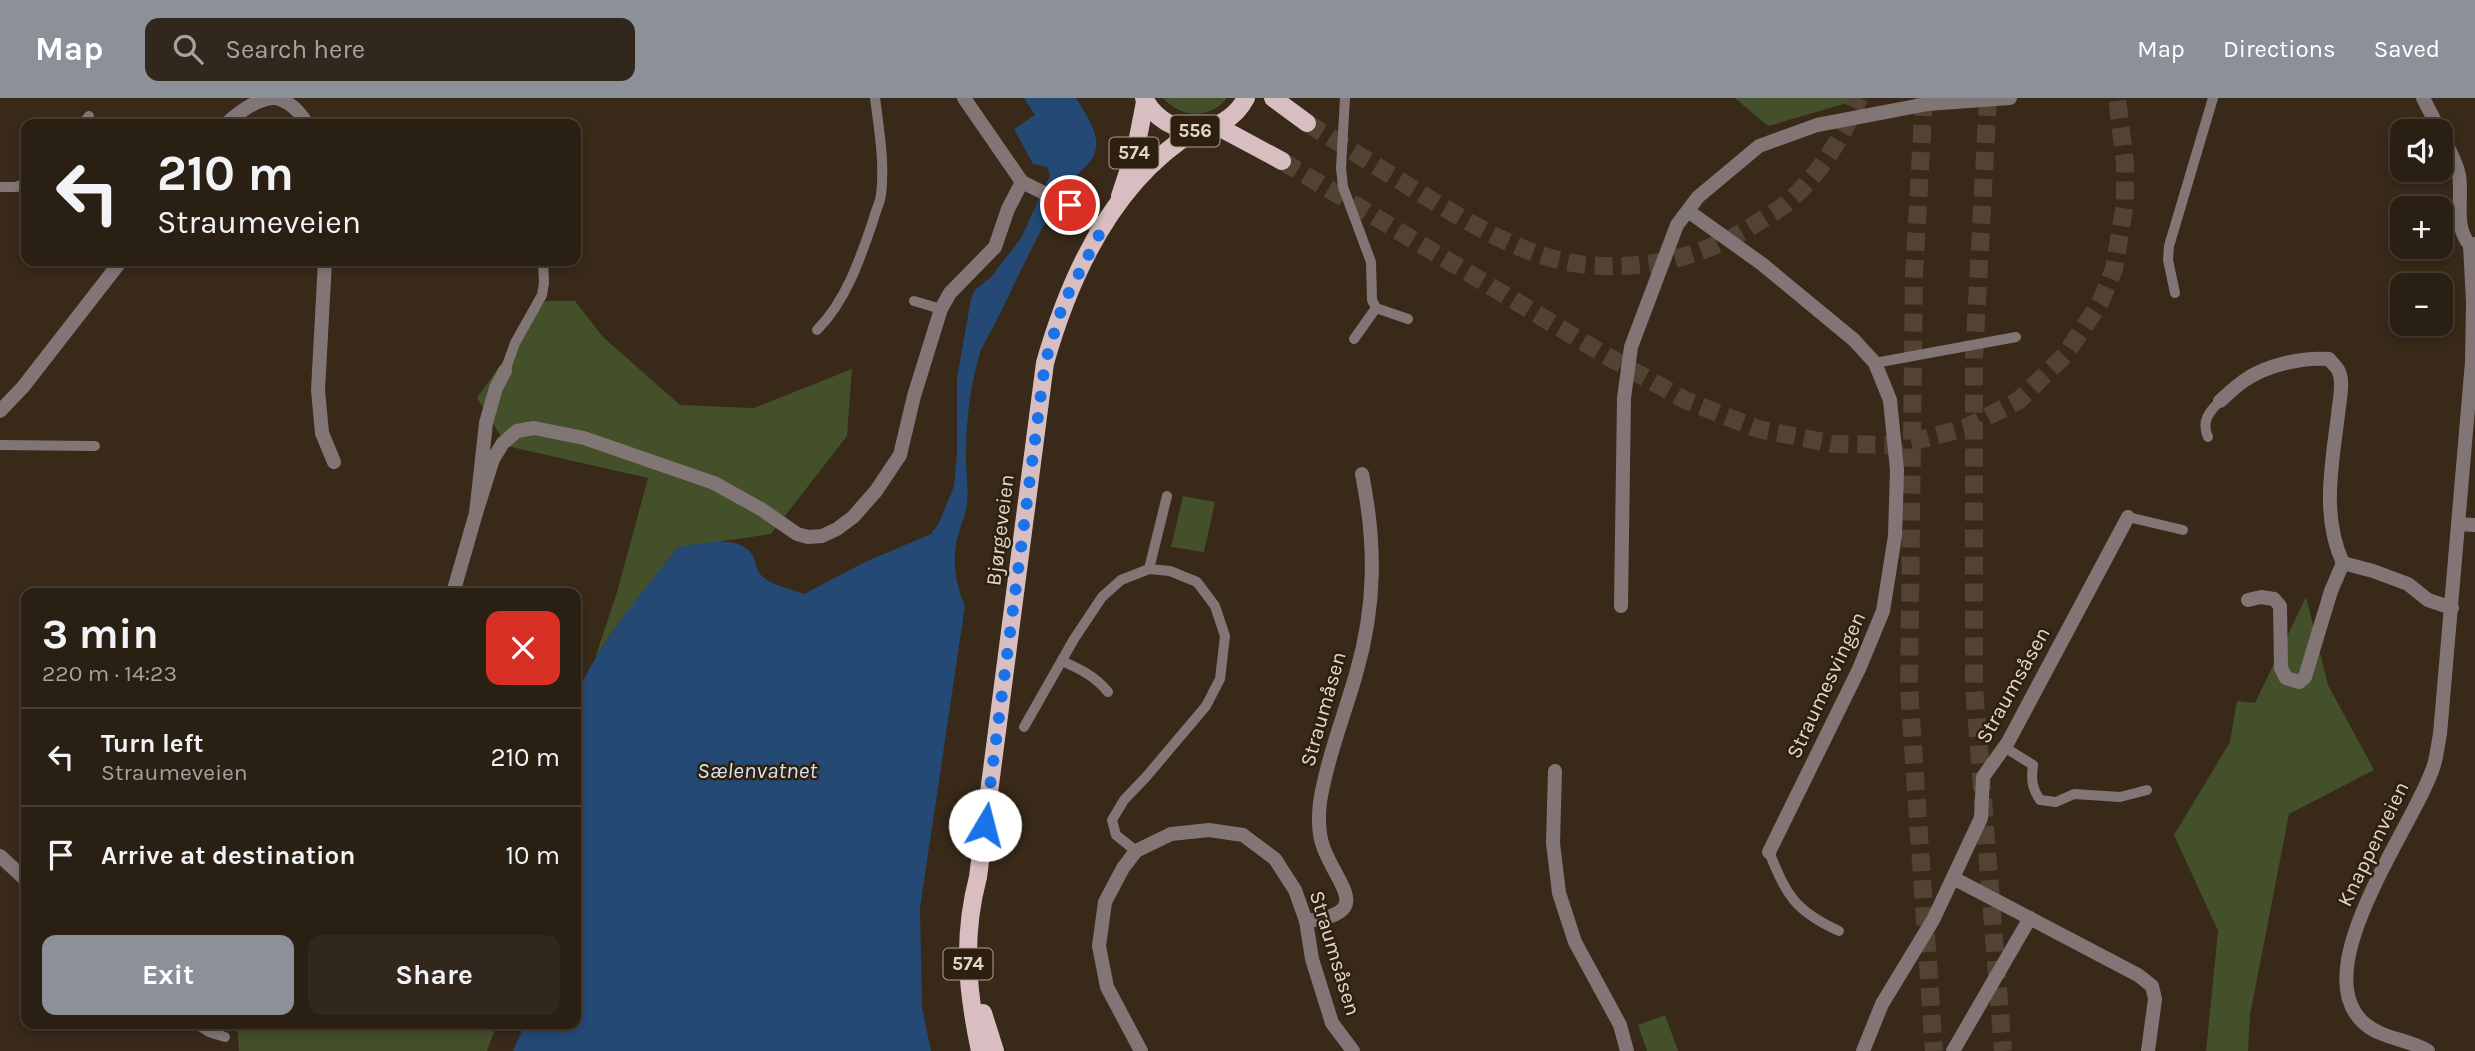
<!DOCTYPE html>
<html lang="en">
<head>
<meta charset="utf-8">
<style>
	:root { --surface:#2a1f13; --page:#32271c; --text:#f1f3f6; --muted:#a5a2a0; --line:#463d33; --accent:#8c9099 }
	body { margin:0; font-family:Karla,sans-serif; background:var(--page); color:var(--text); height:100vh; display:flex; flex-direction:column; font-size:26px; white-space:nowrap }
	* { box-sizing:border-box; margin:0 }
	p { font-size:23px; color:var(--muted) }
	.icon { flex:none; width:38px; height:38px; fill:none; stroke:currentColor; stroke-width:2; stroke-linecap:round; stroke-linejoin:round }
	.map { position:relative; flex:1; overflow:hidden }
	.drawer { position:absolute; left:21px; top:490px; width:560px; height:441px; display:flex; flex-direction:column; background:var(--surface); border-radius:14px; box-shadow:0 4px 10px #0003,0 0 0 2px var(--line) }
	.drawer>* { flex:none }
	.banner { position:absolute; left:21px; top:21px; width:560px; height:147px; border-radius:14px; box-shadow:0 4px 10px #0003,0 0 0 2px var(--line); background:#2a1f13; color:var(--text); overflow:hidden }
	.fabs { position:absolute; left:2390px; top:21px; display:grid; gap:14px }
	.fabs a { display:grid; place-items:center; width:63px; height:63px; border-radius:14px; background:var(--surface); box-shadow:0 4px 10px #0003,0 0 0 2px var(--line); font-size:35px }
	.pin { position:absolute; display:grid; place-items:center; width:60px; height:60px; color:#fff; margin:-30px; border:4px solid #fff; border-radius:50%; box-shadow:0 2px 7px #0007 }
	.me { position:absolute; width:77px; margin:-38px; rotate:8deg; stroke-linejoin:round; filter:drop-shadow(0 0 5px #0008) }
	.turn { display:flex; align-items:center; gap:24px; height:147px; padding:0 21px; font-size:32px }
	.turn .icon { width:91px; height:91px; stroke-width:2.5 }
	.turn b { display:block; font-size:49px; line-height:60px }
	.round { display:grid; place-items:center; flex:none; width:74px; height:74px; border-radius:14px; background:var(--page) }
	.headline { display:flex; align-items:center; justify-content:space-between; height:119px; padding:0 21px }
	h1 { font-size:42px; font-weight:700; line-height:52px }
	.action { display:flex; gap:14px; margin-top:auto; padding:14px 21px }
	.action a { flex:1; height:80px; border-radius:14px; background:var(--accent); color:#fff; font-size:28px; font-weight:700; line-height:80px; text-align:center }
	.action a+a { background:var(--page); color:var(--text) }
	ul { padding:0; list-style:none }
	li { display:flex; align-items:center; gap:21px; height:98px; padding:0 21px; border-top:2px solid var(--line) }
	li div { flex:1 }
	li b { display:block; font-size:26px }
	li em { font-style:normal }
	header { display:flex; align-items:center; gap:42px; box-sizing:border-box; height:98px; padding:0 35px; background:var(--accent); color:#fff }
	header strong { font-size:33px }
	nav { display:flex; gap:38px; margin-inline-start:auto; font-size:24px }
	.search { width:490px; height:63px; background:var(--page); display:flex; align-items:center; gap:18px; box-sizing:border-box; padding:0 24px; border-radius:14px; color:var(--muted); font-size:26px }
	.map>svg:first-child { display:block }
	.green { fill:#43502a }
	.water { fill:#244975 }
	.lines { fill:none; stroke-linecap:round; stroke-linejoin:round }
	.primary-tunnel { stroke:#524334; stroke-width:18; stroke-dasharray:18 9; stroke-linecap:butt }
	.lane { stroke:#827576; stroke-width:10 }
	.street { stroke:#827576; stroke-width:14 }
	.primary { stroke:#d8bec0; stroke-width:18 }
	.route { stroke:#1a73e8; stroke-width:12; stroke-dasharray:0 21.6 }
	.labels { text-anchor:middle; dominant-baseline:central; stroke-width:5; stroke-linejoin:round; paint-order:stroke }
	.shield { fill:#2e1f0f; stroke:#aca094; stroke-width:2 }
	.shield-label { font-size:19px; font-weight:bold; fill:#e2d7cd }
	.street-label { font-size:21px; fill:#e2d7cd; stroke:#2e1f0f }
	.water-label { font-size:23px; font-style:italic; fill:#d6e2f0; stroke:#2e1f0f }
</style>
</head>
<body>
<header>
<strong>Map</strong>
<div class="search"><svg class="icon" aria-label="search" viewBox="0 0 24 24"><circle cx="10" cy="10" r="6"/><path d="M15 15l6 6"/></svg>Search here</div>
<nav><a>Map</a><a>Directions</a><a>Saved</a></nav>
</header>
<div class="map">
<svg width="2475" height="953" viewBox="0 0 2475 953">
	<rect width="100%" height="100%" fill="#382919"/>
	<g class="green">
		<path d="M 1163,0 L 1227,0 C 1209,22 1181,20 1163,0 Z"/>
		<path d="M 1735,0 L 1865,0 L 1768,28 Z"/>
		<path d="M 545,203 L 575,203 L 603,239 L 680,307 L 754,310 L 852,271 L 847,338 L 771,436 L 677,450 L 613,533 L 595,560 L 617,494 L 648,380 L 507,348 L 477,300 Z"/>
		<path d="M 1183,398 L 1215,404 L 1204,454 L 1171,449 Z"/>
		<path d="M 2306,499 L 2328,587 L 2374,672 L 2289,716 L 2250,917 L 2248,953 L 2206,953 L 2218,833 L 2174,737 L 2230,644 L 2237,603 L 2255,605 Z"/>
		<path d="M 1665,917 L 1678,953 L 1647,953 L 1638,927 Z"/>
		<path d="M 237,926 L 497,926 L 487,953 L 239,953 Z"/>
	</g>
	<path class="water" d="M 1024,0 L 1076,0 C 1085,15 1101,36 1095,54 C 1090,70 1069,80 1061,95 C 1032,146 1009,200 981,252 C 971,282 967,317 966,349 C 965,367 969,385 967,403 C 967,415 962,423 959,434 C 951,459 955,485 965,508 L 920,810 L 922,909 L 931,953 L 513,953 L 525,926 L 576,926 L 576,599 C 599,543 641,497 677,450 C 696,446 737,436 751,455 C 757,463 755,473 763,479 C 774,488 791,491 804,496 L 865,464 L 931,436 L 939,425 L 954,388 L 957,357 L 957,280 L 971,201 L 975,192 L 991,179 L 1021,140 L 1050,77 L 1047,69 L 1033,66 L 1014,31 L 1035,17 Z"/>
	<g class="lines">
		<g class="primary-tunnel">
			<path d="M 1924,0 L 1914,177 L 1909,591 L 1934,953"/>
			<path d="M 1988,0 L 1974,260 L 1974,589 L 2003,953"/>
			<path d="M 1307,25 C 1343,47 1379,70 1415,92 C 1464,122 1521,158 1579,166 C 1639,174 1702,160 1752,128 C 1762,121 1774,115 1783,108 C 1817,81 1843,39 1859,0"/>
			<path d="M 1282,63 L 1605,257 L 1685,302 L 1758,331 L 1834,346 L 1900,347 L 1965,330 L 2018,303 L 2065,257 L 2100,205 L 2114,171 L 2125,105 L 2125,65 L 2117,0"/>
		</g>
		<g class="lane">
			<path d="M 1345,0 L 1341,70 L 1343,89 L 1371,164 L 1372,202 L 1376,210 L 1408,221"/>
			<path d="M 82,26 L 89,18"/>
			<path d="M 0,89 L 16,89 L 26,85"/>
			<path d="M 2175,195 L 2168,162 L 2169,148 L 2213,0"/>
			<path d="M 914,203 L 941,211"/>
			<path d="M 817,232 C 846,203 860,161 873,123 C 875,114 880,105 881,97 C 885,66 879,31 875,0"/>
			<path d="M 1354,241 L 1376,210"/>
			<path d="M 1875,265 L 2016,239"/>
			<path d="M 505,273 L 515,245 L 542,197 L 544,185 L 543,163"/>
			<path d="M 2208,339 C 2201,323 2209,314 2220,303"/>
			<path d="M 0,347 L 95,348"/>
			<path d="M 2128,419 L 2183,432"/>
			<path d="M 1149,471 L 1167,398"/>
			<path d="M 1062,563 C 1080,571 1095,578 1108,594"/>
			<path d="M 1024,629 L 1074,541 L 1102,499 L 1121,482 L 1149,471 L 1170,473 L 1197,484 L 1215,508 L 1225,538 L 1220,581 L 1206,608 L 1146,679 L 1124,702 L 1112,722 L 1116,737 L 1136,753"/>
			<path d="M 2004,649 L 2033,667 C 2031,682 2032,690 2040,702 L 2056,704 L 2074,696 L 2120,699 L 2147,692"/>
			<path d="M 1769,754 C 1787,798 1795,813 1839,833"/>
			<path d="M 197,926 L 209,934 L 225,939"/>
		</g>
		<g class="street">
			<path d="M 275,0 C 289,3 300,14 307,26"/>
			<path d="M 964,0 L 1022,84 L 1070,108 L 1101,133"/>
			<path d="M 2423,0 L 2440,33"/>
			<path d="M 226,26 C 238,15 254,2 272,0"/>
			<path d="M 2441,36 C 2448,49 2456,62 2459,77 C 2463,102 2453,128 2470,147 L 2475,146"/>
			<path d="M 1688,113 L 1762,166 L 1854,242 L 1875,265 L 1890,302 L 1897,372 L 1895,438 L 1883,513 L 1859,571 L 1769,754"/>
			<path d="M 325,163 L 318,292 L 322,335 L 334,364"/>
			<path d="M 2220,303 C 2228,296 2236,288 2245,282 C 2267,267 2302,259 2329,261 C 2332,265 2338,270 2339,274 C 2344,286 2339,304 2338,317 C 2332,366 2321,418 2343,465 L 2373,473 L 2408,486 L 2428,502 L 2452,510"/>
			<path d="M 0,313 L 23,289 L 121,163"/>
			<path d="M 476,415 L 493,361 L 503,345 L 517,333 L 534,330 L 584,340 L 714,385 L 761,411 L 797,436 L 808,439 L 822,438 L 837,431 L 853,419 L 876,393 L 900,357 L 914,298 L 941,211 L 950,195 L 995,149 L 1008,111 L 1022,84"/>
			<path d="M 2458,426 L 2475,427"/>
			<path d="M 453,495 L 476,415 L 486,325 L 496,290 L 505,273"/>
			<path d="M 2248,502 L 2261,499 L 2274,501 L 2280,508 L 2281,570 L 2286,580 L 2299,584 L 2305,579 L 2331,493 L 2343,465"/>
			<path d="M 1621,508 L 1624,300 L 1631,249 L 1677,127 L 1698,99 L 1759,48 L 1817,27 L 1927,6 L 2010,0"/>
			<path d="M 1555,673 L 1553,745 L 1559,795 L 1575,844 L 1620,927 L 1627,953"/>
			<path d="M 0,758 L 26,782"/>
			<path d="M 1953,780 L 2138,877 L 2152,888 L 2155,901 L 2148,953"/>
			<path d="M 1306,823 C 1373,815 1340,791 1324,751 C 1318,736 1318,721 1320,704 C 1327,661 1344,618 1356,576 C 1376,508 1376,445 1362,376"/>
			<path d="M 1141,953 L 1107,889 L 1099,848 L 1105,804 L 1123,770 L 1136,753 L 1171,736 L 1209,732 L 1243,737 L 1275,761 L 1295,792 L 1306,823 L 1312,861 L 1332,925 L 1353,953"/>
			<path d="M 1863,953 L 1882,906 L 1933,822 L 1981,720 L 1983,679 L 2008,644 L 2128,419"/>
			<path d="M 1953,953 L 2030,820"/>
			<path d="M 2428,953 C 2408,941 2383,941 2365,926 C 2302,873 2416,726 2434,667 C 2437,657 2438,646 2440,636 L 2472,264 L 2473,204 L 2470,147"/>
		</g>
		<g class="primary">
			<path d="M 1144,0 C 1166,43 1224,41 1246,0"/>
			<path d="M 1273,0 L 1307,25"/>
			<path d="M 1217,28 L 1282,63"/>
			<path d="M 1120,98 L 1136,50 L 1145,4"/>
			<path d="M 983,915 L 995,953"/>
			<path d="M 980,953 C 967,892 962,840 978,779 L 1045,265 C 1070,177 1114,82 1195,33"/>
		</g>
	</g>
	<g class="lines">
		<path class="route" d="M 985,727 L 1045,265 L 1063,206 L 1101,133 L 1070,107"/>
	</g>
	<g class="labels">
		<g class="shield">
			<rect x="1170.5" y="17.5" width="49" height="31" rx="5"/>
			<rect x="1109.5" y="39.5" width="49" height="31" rx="5"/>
			<rect x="943.5" y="850.5" width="49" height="31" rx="5"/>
		</g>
		<g class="shield-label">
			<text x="1195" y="33">556</text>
			<text x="1134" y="55">574</text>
			<text x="968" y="866">574</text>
		</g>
		<g class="street-label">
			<text transform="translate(1000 432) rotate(-83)">Bjørgeveien</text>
			<text transform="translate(1826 587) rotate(-65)">Straumesvingen</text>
			<text transform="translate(2013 587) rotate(-61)">Straumsåsen</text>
			<text transform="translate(1323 611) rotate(-74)">Straumåsen</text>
			<text transform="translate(2373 746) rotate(-64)">Knappenveien</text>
			<text transform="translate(1335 855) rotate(73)">Straumsåsen</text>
		</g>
		<g class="water-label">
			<text x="757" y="672">Sælenvatnet</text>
		</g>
	</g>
</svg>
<div class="fabs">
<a><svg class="icon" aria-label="sound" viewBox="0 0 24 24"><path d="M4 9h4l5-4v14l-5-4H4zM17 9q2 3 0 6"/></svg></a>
<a>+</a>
<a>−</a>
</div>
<div class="pin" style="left:1070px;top:107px;background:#d93025"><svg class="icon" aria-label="arrive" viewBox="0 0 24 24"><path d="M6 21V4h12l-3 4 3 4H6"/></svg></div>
<svg class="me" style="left:985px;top:727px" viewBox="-20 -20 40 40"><circle r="19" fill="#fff"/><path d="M0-13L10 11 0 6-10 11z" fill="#1a73e8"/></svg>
<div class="banner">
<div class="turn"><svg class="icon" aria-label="left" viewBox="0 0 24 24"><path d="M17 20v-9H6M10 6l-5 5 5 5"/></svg><div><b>210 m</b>Straumeveien</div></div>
</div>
<section class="drawer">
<div class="headline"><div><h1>3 min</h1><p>220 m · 14:23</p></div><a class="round" style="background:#d93025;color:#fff"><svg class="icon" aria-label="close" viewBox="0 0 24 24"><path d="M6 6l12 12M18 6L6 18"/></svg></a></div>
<ul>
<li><svg class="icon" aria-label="left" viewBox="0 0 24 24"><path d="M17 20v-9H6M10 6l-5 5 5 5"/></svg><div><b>Turn left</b><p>Straumeveien</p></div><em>210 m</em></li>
<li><svg class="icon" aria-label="arrive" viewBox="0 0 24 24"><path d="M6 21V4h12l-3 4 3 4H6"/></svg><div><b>Arrive at destination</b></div><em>10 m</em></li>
</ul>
<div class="action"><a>Exit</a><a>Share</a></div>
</section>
</div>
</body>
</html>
